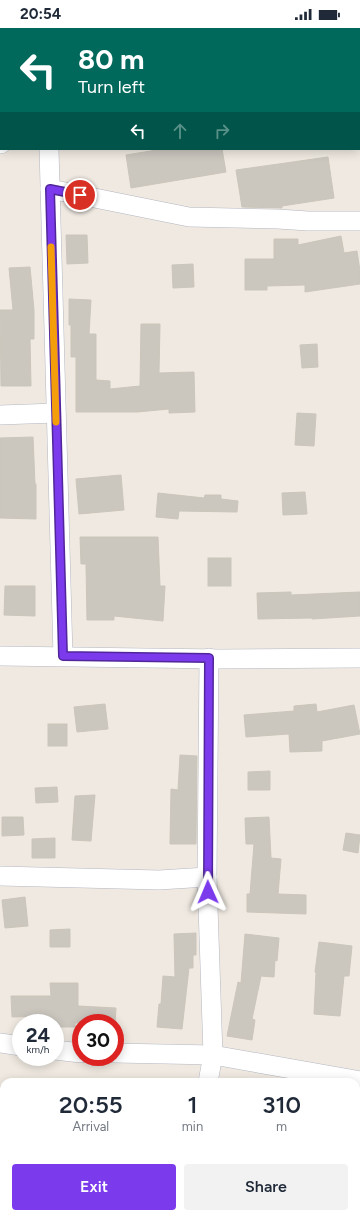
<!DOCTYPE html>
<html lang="en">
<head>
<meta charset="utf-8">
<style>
	:root { --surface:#fff; --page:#f2f2f3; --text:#1f2937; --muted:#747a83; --accent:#7c3aed }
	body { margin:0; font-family:Figtree,sans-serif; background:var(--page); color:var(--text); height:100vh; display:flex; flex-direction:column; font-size:15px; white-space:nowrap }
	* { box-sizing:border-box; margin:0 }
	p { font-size:13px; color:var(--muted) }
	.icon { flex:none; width:22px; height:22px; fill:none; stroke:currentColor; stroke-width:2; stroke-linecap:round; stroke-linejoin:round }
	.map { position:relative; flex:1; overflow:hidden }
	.side { position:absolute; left:0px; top:1050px; width:360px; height:140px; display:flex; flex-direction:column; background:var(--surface); border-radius:12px 12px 0 0; box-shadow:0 2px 10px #0003 }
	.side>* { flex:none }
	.banner { position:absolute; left:0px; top:0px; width:360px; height:122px; box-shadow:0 2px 10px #0003; background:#00695c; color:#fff; overflow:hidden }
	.speed { position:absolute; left:12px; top:986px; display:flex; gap:8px; font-size:20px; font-weight:700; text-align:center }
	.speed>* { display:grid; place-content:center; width:52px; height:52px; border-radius:50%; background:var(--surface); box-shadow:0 2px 10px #0003; line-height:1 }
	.speed small { font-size:10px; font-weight:400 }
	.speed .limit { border:6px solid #d22; background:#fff; color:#111 }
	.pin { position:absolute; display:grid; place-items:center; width:34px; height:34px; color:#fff; margin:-17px; border:2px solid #fff; border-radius:50%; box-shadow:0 1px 4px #0007 }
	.me { position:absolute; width:44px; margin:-22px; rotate:359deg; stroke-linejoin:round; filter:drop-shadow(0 0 3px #0008) }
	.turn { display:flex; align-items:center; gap:14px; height:84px; padding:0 12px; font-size:18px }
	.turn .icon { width:52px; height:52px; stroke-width:2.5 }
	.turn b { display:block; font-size:28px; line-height:34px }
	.lanes { display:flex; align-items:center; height:38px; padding:0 12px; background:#0003; justify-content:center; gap:20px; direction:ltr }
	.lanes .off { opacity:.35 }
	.eta { display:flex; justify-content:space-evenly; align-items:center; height:68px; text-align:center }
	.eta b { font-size:24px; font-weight:600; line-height:28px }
	.action { display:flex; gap:8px; margin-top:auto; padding:8px 12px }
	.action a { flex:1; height:46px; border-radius:4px; background:var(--accent); color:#fff; font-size:16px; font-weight:600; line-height:46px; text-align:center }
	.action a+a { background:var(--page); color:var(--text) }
	.status { display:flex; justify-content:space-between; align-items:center; height:28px; padding:0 20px; background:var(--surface); direction:ltr }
	.status svg { height:11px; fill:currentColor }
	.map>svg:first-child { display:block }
	.building { fill:#cbc7bf; stroke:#cbc5ba }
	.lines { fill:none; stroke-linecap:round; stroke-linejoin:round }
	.minor-casing { stroke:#b4b7c1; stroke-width:20 }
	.minor { stroke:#fff; stroke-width:19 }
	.route-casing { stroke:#51269a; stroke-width:10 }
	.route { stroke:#7c3aed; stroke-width:7 }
	.slow { stroke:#f59e0b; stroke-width:7 }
</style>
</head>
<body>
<div class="status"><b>20:54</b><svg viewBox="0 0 49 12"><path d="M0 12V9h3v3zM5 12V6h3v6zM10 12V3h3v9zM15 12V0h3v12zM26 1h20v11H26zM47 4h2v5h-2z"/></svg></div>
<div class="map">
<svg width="360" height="1190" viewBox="0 0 360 1190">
	<rect width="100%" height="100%" fill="#efe9e1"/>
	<g class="building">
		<path d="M 163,121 L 222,121 L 226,144 L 131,160 L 126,127 Z"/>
		<path d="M 328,129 L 334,170 L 282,178 L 282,180 L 242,179 L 236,142 Z"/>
		<path d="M 66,207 L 87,207 L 88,235 L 67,236 Z"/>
		<path d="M 341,208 L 344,225 L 357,223 L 360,243 L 360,256 L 305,264 L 305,257 L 267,258 L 267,262 L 245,262 L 245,231 L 274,231 L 274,211 L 298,211 L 298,217 Z"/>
		<path d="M 193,236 L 194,259 L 173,260 L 172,237 Z"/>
		<path d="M 30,239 L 34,282 L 34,311 L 30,311 L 31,358 L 1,358 L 0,282 L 13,282 L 9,240 Z"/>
		<path d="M 69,271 L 91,272 L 89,306 L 96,306 L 96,352 L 110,353 L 110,361 L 140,358 L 141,296 L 160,296 L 159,345 L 194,344 L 195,384 L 169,385 L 169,381 L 137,384 L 76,384 L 76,329 L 71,329 L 71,297 L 69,297 Z"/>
		<path d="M 317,316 L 318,339 L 302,340 L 300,317 Z"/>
		<path d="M 297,385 L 316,386 L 314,418 L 295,417 Z"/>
		<path d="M 33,409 L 35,456 L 36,456 L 36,491 L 0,490 L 0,410 Z"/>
		<path d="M 121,447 L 124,482 L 79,486 L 76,451 Z"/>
		<path d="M 305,464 L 307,486 L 283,487 L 282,465 Z"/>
		<path d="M 158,465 L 204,470 L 205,467 L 221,467 L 221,471 L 238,473 L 237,484 L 179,483 L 178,491 L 156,489 Z"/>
		<path d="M 80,509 L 158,509 L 160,558 L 165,558 L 163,593 L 114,588 L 114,592 L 87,592 L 86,536 L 81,536 Z"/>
		<rect x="208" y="530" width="23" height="28"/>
		<path d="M 5,558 L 35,558 L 35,588 L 4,587 Z"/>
		<path d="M 291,564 L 291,567 L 360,564 L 360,588 L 312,591 L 312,590 L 258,591 L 257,565 Z"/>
		<path d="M 105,676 L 108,701 L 77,704 L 74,679 Z"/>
		<path d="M 316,676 L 317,684 L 354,677 L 360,706 L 322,713 L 322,723 L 290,724 L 289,706 L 246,709 L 244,687 L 294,683 L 294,678 Z"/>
		<rect x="48" y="696" width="19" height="22"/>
		<path d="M 180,727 L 197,728 L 196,816 L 170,816 L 171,761 L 178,762 Z"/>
		<path d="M 270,743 L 270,762 L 248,762 L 248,744 Z"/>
		<path d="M 57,759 L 58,774 L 36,775 L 35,760 Z"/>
		<path d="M 95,767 L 91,813 L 72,812 L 75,768 Z"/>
		<path d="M 2,789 L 23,789 L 24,807 L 2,808 Z"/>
		<path d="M 269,789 L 271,830 L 281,831 L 278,866 L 306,867 L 306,886 L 247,884 L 247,866 L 250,866 L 254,816 L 246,816 L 245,790 Z"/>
		<path d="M 346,805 L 360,807 L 358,825 L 343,822 Z"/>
		<path d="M 55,810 L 55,830 L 32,830 L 32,811 Z"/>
		<path d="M 25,869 L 28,898 L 5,900 L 2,872 Z"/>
		<path d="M 70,901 L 70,919 L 50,919 L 50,902 Z"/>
		<path d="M 196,905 L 196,927 L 193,927 L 193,940 L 189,940 L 182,1001 L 157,999 L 159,976 L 161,976 L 163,948 L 175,949 L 174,906 Z"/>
		<path d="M 245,906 L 279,910 L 277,933 L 275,932 L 274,949 L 261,948 L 252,991 L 255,992 L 252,1012 L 227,1008 L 238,954 L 241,955 Z"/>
		<path d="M 319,914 L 352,918 L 349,948 L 344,948 L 340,988 L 314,986 L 316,945 L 315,944 Z"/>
		<path d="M 50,955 L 78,955 L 78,978 L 116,980 L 115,995 L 75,995 L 75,999 L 55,999 L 55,995 L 48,995 L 48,988 L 12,989 L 11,968 L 51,968 Z"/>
	</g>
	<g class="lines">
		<defs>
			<g id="minor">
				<path d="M 359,62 L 360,62"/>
				<path d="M 0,116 L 1,116"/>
				<path d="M 49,121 L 63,628"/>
				<path d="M 50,161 L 189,189 L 278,191 L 308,193 L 360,193"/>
				<path d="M 0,387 L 56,385"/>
				<path d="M 0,628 L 220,631 L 360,630"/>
				<path d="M 0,848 L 159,852 L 207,849"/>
				<path d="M 0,1015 L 21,1018"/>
				<path d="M 55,1022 L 81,1025"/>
				<path d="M 115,1025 L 213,1027 L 360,1053"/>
				<path d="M 208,1054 L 213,1027 L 207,849 L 209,630"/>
				<path d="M 0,1189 L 3,1190"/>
				<path d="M 183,1190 L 184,1186"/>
			</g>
		</defs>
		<use href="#minor" class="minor-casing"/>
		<use href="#minor" class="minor"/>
	</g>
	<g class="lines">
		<defs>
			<path id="route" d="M 80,167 L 50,161 L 63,628 L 209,630 L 208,864"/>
		</defs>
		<use href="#route" class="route-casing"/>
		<use href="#route" class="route"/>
		<path class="slow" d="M 51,219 L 56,394"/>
	</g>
</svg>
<div class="speed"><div>24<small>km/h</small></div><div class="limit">30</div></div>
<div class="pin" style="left:80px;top:167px;background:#d93025"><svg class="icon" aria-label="arrive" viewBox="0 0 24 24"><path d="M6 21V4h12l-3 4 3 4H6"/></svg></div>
<svg class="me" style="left:208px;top:864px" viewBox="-20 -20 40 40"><path d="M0-17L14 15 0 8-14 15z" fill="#7c3aed" stroke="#fff" stroke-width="4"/></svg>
<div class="banner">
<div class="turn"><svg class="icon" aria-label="left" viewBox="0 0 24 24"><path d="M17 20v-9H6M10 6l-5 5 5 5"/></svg><div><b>80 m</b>Turn left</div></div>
<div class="lanes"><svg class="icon" aria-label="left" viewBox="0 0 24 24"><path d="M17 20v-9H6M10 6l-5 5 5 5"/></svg><svg class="icon off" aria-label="ahead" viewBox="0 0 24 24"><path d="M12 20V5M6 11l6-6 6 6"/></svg><svg class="icon off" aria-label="right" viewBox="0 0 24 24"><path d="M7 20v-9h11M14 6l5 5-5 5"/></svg></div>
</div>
<section class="side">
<div class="eta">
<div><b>20:55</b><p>Arrival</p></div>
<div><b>1</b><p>min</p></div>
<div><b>310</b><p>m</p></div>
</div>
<div class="action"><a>Exit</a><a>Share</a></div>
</section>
</div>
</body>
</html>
